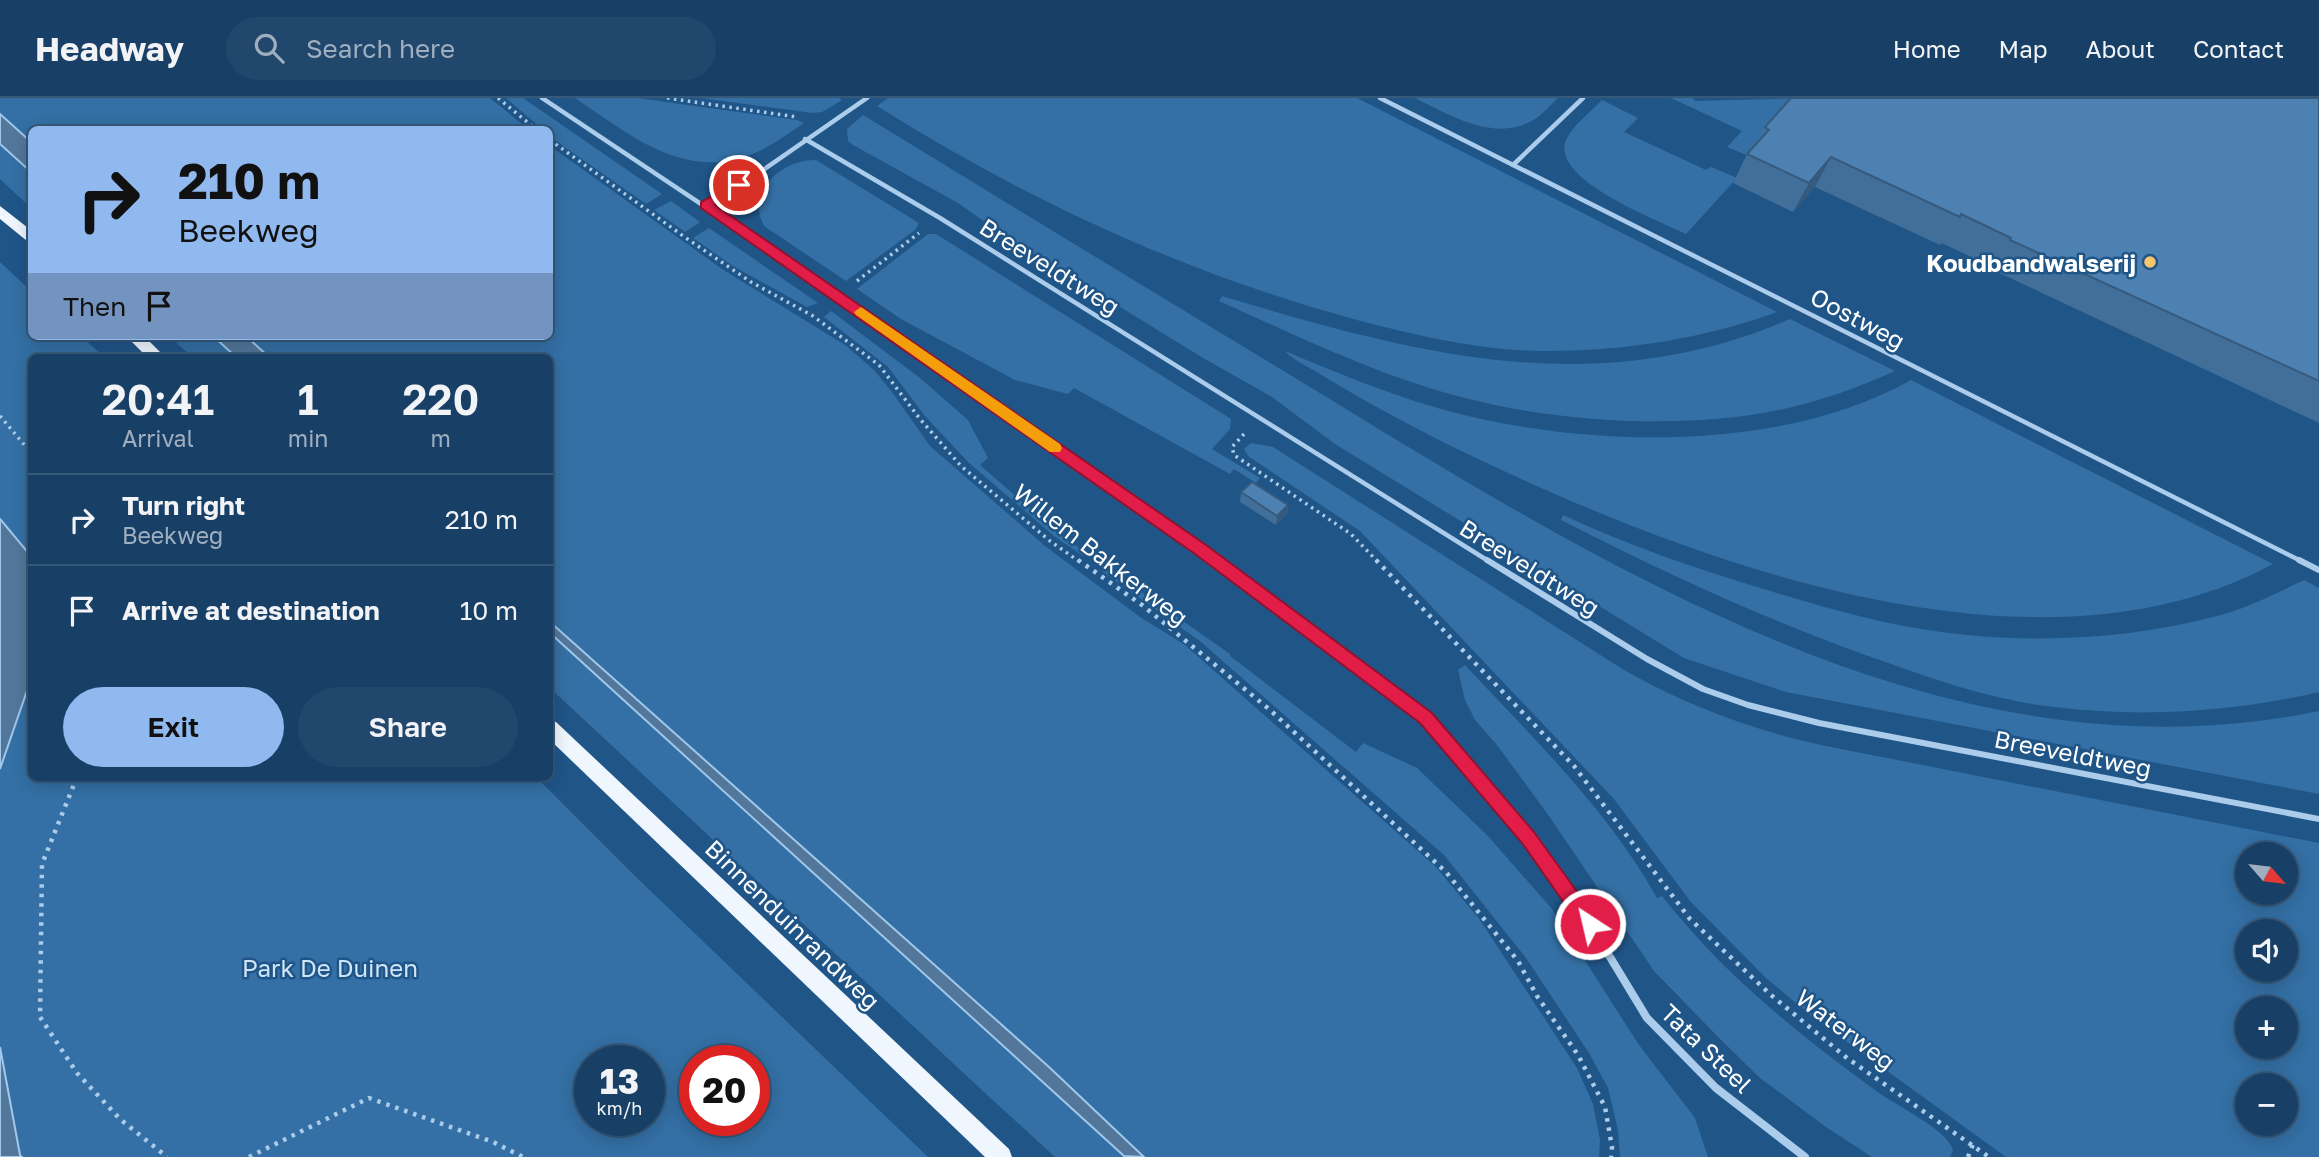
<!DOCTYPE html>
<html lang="en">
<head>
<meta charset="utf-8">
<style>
	:root { --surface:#184066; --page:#21476c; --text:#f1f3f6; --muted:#9fafbf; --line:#36597a; --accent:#90b9f0 }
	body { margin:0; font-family:"Golos Text",sans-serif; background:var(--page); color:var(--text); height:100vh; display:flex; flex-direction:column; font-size:26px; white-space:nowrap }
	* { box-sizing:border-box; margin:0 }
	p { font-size:23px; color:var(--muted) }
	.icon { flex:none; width:38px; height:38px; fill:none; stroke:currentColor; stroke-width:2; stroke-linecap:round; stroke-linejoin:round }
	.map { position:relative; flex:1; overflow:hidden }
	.drawer { position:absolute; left:28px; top:256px; width:525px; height:427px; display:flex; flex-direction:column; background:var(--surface); border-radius:10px; box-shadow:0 4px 18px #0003,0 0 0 2px var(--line) }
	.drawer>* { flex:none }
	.banner { position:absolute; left:28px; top:28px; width:525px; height:214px; border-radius:10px; box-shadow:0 4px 18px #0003,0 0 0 2px var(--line); background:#90b9f0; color:#111; overflow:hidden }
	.needle { width:46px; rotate:118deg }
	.controls { position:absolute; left:2235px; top:744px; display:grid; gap:14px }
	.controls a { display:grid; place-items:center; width:63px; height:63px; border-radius:50%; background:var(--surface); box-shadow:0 4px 18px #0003,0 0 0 2px var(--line); font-size:35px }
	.speed { position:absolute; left:574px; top:947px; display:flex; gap:14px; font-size:35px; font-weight:700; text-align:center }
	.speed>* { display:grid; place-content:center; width:91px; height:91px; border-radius:50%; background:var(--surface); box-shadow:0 4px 18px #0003,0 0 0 2px var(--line); line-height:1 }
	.speed small { font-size:18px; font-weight:400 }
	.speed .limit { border:10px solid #d22; background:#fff; color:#111 }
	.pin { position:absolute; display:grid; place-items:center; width:60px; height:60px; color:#fff; margin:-30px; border:4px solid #fff; border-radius:50%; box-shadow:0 2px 7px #0007 }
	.me { position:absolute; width:77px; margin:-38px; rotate:325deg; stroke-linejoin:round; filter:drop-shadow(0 0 5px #0008) }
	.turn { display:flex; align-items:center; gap:24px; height:147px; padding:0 35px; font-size:32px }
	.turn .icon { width:91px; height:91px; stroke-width:2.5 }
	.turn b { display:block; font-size:49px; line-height:60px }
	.then { display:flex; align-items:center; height:66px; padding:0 35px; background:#0003; gap:14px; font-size:26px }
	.eta { display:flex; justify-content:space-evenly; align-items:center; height:119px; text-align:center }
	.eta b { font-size:42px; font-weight:600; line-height:49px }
	.action { display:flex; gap:14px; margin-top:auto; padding:14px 35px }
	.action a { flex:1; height:80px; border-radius:42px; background:var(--accent); color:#111; font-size:28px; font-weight:600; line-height:80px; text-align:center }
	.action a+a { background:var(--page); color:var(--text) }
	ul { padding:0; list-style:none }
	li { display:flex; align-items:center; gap:21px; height:91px; padding:0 35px; border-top:2px solid var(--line) }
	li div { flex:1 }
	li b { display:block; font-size:26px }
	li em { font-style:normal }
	header { display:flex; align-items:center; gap:42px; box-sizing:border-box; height:98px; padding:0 35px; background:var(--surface); border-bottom:2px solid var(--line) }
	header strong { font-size:33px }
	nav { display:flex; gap:38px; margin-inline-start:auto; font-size:24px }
	.search { width:490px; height:63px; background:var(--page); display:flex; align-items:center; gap:18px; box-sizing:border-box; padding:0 24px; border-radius:38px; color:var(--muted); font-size:26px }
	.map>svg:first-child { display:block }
	.green { fill:#3470a5; fill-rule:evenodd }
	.water { fill:#53779b; stroke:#9fc8eb; stroke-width:2 }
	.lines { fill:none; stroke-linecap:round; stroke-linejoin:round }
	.path-far1 { stroke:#abccea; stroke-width:3.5; stroke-dasharray:2.5 4.5; stroke-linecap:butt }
	.path { stroke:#abccea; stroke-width:4.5; stroke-dasharray:3.5 6; stroke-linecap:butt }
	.lane-far1 { stroke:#abccea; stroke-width:4.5 }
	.lane { stroke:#abccea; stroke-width:6 }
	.street { stroke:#abccea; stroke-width:8 }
	.primary { fill:#eff6fe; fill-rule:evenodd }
	.wall { fill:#426f99 }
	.shaded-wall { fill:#365a7d }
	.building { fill:#4d81b2; stroke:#365a7d; stroke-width:2 }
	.route { fill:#e11d48; stroke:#92132f; stroke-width:2 }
	.slow { fill:#f59e0b }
	.poi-dot { fill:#f7c56c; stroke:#205588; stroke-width:2.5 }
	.labels { text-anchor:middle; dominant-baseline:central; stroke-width:5; stroke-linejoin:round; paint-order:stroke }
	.poi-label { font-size:24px; font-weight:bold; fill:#fff; stroke:#205588; text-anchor:end }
	.street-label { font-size:24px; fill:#fff; stroke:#205588 }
	.park-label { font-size:24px; fill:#cfe5f8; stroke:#205588 }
</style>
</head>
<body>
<header>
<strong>Headway</strong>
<div class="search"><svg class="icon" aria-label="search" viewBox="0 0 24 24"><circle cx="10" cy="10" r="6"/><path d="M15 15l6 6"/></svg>Search here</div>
<nav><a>Home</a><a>Map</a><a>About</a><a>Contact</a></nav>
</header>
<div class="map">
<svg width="2319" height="1059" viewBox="0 0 2319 1059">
	<rect width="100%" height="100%" fill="#205588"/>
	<g class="green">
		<path d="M 0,0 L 490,0 L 528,31 L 32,32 L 31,44 L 0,16 Z"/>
		<path d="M 506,0 L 523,0 L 662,96 L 646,106 L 556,43 L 550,37 L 550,32 L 542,31 Z"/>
		<path d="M 575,0 L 637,0 L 797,22 L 804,25 C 789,35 773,47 757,54 C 687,86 630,37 575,0 Z"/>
		<path d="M 700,0 L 839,0 L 842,2 L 822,14 L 813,15 Z"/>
		<path d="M 888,0 L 1357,0 L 1777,214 C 1702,241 1625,253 1544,253 C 1482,253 1418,238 1357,222 C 1187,176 1026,102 877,8 Z"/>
		<path d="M 1415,0 L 1558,0 C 1551,6 1545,14 1538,19 C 1499,47 1451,18 1415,0 Z"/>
		<path d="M 1671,0 L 1693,0 L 1695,3 L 1804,0 L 1751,59 L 1727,49 L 1742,33 Z"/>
		<path d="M 1602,2 L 1638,20 L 1624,34 L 1706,72 L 1711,69 L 1737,80 L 1686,136 C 1658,122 1550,82 1566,42 C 1572,28 1591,14 1602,2 Z"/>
		<path d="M 863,17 C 1010,107 1158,197 1305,286 C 1605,469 1952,690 2319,613 L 2319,696 L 1786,594 L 1684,560 L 1335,346 L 1272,299 L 1203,260 L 1008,140 L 958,105 L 853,47 L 848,43 L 847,31 Z"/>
		<path d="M 0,46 L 31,74 L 31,110 L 0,81 Z"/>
		<path d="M 550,48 L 722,171 L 845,247 L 874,272 L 892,294 L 930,348 L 1045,448 L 1140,519 L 1185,547 L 1436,769 L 1480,822 L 1577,970 L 1593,1006 L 1600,1042 L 1599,1059 L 1144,1059 L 1049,969 L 550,524 L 550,259 L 269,259 L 246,238 L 550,238 Z"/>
		<path d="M 816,62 L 919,125 L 915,132 L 846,183 L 764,128 C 745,93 783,61 816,62 Z"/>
		<path d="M 671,103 L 700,124 L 685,134 L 654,112 Z"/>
		<path d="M 709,130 L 818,205 L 807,209 L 733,168 L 693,140 Z"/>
		<path d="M 928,136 L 936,136 L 1231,321 L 1230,331 L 1212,351 L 1260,380 L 1256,385 L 1234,371 L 1230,376 L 1074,290 L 1068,296 L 1015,282 L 901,221 L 857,191 Z"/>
		<path d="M 0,164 L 31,193 L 32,238 L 81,238 L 104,259 L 32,259 L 32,679 L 536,679 L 635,778 L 928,1059 L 0,1059 ZM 590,962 L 649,962 L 649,1022 L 590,1022 ZM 695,962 L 754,962 L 754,1022 L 695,1022 Z"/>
		<path d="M 1222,198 C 1416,256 1595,305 1790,221 L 1895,273 C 1864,287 1832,299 1800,307 C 1707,332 1575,326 1482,304 C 1391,284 1304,241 1219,203 Z"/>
		<path d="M 831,213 L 920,280 L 968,322 L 988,360 L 980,367 L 1062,438 L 1089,457 L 1083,458 L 1054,438 L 968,364 L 925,318 L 888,269 L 824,219 Z"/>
		<path d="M 169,238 L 213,238 L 236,259 L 192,259 Z"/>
		<path d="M 1285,253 C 1342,277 1400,301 1460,316 C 1597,350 1786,353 1911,282 L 2273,466 C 2027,599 1665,454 1435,340 C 1394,319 1354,297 1315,273 C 1305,267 1290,260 1285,253 Z"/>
		<path d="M 1251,345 L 1273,349 L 1624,572 C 1688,608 1754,633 1826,648 L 2319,745 L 2319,1059 L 2006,1059 L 1814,920 L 1766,880 L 1690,803 L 1614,701 L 1360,433 L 1248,358 L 1244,351 ZM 2247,756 L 2286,756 L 2286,794 L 2247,794 ZM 2247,833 L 2286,833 L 2286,872 L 2247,872 ZM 2247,910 L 2286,910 L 2286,948 L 2247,948 ZM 2247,987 L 2286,987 L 2286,1026 L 2247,1026 Z"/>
		<path d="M 1563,417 C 1629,448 1697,471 1767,492 C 1817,507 1869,523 1921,531 C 2019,547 2125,543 2221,517 C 2250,509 2277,495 2304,482 L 2319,490 L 2319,594 C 2234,614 2143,620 2055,609 C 1999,603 1944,585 1891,566 C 1777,527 1669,477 1561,422 Z"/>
		<path d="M 1106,469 L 1230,556 L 1230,558 L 1356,654 L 1363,645 L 1417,670 L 1487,737 L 1552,811 L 1639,947 L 1695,1020 L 1708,1059 L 1620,1059 L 1618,1032 L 1608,990 L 1589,955 L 1526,860 L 1444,757 L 1201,544 L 1102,473 Z"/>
		<path d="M 550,535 L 1126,1059 L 1055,1059 L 985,995 L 550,590 Z"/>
		<path d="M 1465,567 C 1533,640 1608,712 1657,800 L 1662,798 C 1723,876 1799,937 1879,995 C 1897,1008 1948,1032 1953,1052 L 1950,1059 L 1872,1059 L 1826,1029 L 1760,980 L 1722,943 L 1654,873 L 1549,718 L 1497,647 L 1475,622 L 1465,602 L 1458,572 Z"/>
	</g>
	<g class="water">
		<path d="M 0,16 L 31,44 L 31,74 L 0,46 Z"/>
		<path d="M 213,238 L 246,238 L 269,259 L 236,259 Z"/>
		<path d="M 0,421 L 31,458 L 31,581 L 0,671 Z"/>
		<path d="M 550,524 L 1049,969 L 1144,1059 L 1124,1058 L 550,535 Z"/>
		<path d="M 0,949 L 20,1057 L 22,1059 L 0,1059 Z"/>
	</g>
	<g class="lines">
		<g class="path-far1">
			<path d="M 498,0 L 537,32"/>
			<path d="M 667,0 L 797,19"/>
			<path d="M 550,42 L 686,140 L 751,184 L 813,218 L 879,267 L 920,321 L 961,368 L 1050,443 L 1080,464"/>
			<path d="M 857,183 L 919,135"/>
			<path d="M 0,318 L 32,356"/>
			<path d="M 1244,336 L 1232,349 L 1234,357 L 1351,436 L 1378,464"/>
		</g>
		<g class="path">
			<path d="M 1078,462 L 1142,507 L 1269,611 L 1446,774 L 1518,863 L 1537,898 L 1578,957 L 1605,1009 L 1612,1049 L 1611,1059"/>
			<path d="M 1376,462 L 1574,668 L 1690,821 L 1771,897 L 1847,960 L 1989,1059"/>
			<path d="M 77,679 L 42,766 L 40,919 L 77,975 L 120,1021 L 167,1059"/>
			<path d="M 249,1059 L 369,1000 L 493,1044 L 523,1059"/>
			<path d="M 1968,1059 L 1973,1046"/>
		</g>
		<g class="lane-far1">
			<path d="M 542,0 L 839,198 L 1216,464"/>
			<path d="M 1380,0 L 2303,464"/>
			<path d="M 805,41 L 940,120 L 1490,464"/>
			<path d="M 1513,67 L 1583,0"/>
			<path d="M 706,107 L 756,77 L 867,0"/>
		</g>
		<g class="lane">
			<path d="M 1214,462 L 1426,620 L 1528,740 L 1590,826"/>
			<path d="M 1487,462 L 1647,561 L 1703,591 L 1748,607 L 1819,625 L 2319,721"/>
			<path d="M 2299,462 L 2319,472"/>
		</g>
		<path class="street" d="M 1590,826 L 1647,920 L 1716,990 L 1805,1059"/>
		<g class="primary">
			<path d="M 0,108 L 32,133 L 32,147 L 0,121 Z"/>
			<path d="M 126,238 L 144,238 L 165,259 L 147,259 Z"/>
			<path d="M 550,622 L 556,624 L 1009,1051 L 1012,1059 L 985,1059 L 550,642 Z"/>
		</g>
	</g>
	<g class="wall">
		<path d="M 2319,0 L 2319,325 L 1989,170 L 1990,168 L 1942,145 L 1940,147 L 1815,89 L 1793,114 L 1733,85 L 1747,56 L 1757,45 L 1765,29 Z"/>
		<path d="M 1241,394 L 1288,407 L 1287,416 L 1276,427 L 1240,404 Z"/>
	</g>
	<g class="shaded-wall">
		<path d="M 1831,59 L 1815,89 L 1793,114 L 1809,85 Z"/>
		<path d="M 1288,407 L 1287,416 L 1276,427 L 1277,418 Z"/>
	</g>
	<g class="building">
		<path d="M 1791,0 L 2319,0 L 2319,283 L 2010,142 L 2011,140 L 1961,116 L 1960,119 L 1831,59 L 1809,85 L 1747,56 L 1769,32 L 1765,29 Z"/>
		<path d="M 1252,384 L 1288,407 L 1277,418 L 1241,394 Z"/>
	</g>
	<path class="route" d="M 739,83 L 743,84 L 743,90 L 715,107 L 1206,447 L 1432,615 L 1534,734 L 1596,820 L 1599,826 L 1596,832 L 1590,835 L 1583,832 L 1522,745 L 1420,625 L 1195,456 L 701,110 L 701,104 Z"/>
	<path class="slow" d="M 861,209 L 1060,346 L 1062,350 L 1060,354 L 1050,354 L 856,217 L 854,214 Z"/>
	<circle class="poi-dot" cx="2150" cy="164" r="7"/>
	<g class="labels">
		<g class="poi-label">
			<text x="2136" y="164">Koudbandwalserij</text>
		</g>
		<g class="street-label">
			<text transform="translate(1050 168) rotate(32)">Breeveldtweg</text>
			<text transform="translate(1858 220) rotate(28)">Oostweg</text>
			<text transform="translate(1101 456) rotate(38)">Willem Bakkerweg</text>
			<text transform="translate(1530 469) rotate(32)">Breeveldtweg</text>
			<text transform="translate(2073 655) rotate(11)">Breeveldtweg</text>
			<text transform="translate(793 826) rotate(44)">Binnenduinrandweg</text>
			<text transform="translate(1846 931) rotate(37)">Waterweg</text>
			<text transform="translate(1707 950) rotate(44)">Tata Steel</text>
		</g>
		<g class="park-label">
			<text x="330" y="869">Park De Duinen</text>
		</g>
	</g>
</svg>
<div class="controls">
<a><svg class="needle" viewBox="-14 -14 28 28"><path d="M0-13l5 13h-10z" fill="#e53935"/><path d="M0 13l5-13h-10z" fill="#9fafbf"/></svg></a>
<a><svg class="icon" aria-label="sound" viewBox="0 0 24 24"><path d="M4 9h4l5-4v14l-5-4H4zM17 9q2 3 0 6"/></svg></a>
<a>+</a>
<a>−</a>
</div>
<div class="speed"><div>13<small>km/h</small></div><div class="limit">20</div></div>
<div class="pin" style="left:739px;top:87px;background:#d93025"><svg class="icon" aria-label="arrive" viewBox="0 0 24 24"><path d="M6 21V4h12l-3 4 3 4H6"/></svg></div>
<svg class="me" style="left:1590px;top:826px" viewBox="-20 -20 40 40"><circle r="17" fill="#e11d48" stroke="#fff" stroke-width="3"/><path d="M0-11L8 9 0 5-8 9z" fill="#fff"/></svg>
<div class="banner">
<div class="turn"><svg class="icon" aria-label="right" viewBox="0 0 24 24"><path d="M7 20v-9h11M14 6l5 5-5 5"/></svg><div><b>210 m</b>Beekweg</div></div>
<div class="then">Then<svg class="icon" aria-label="arrive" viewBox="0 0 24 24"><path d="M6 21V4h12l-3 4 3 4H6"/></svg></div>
</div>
<section class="drawer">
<div class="eta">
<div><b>20:41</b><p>Arrival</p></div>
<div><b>1</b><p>min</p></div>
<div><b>220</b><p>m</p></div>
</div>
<ul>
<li><svg class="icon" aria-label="right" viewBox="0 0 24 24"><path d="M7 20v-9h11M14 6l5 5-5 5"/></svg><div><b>Turn right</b><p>Beekweg</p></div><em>210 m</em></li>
<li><svg class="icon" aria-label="arrive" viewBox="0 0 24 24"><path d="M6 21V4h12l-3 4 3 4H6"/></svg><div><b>Arrive at destination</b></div><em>10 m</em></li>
</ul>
<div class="action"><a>Exit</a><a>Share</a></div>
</section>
</div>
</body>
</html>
